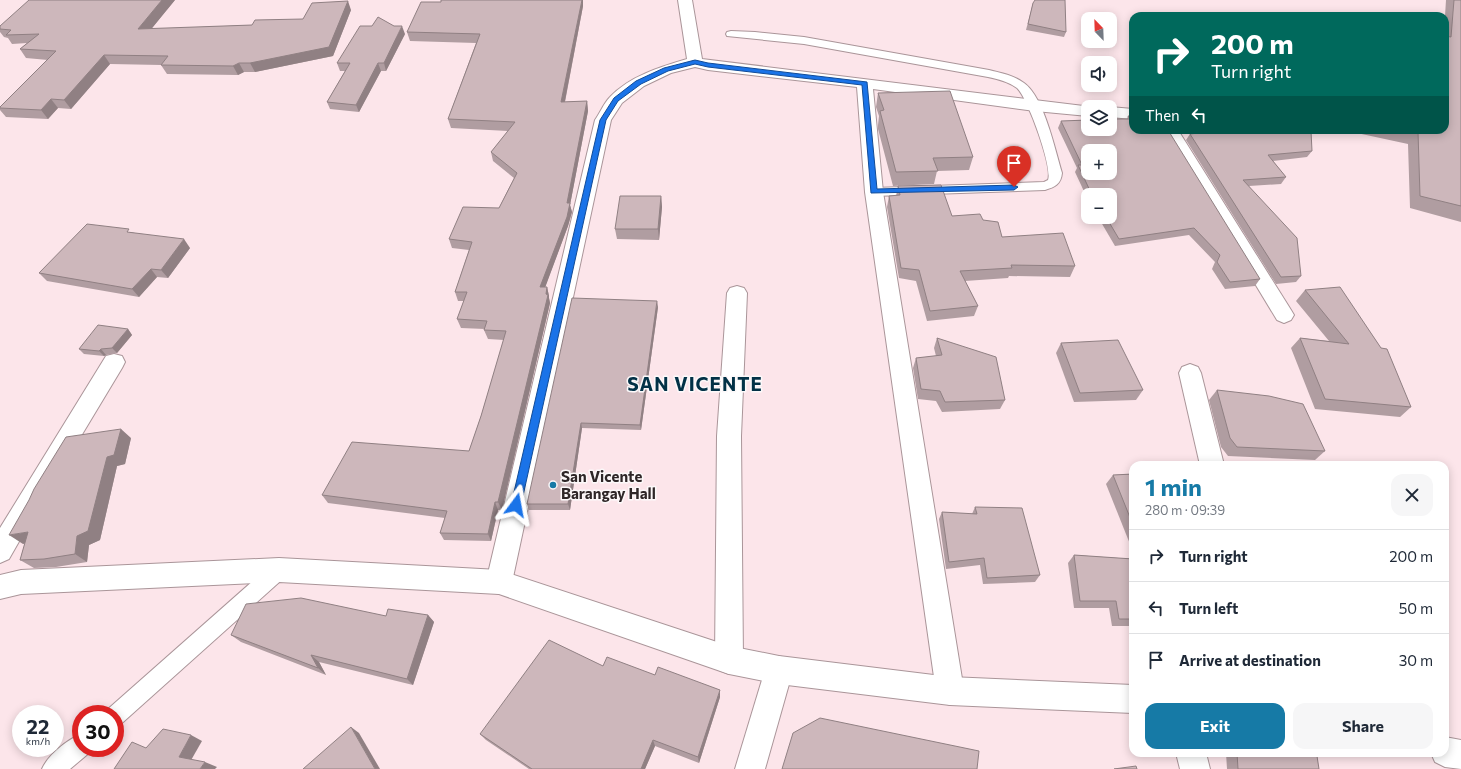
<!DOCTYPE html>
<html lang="en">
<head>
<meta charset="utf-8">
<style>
	:root { --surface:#fff; --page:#f6f6f7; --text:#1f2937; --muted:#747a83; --line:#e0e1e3; --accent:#167aa6 }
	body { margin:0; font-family:Commissioner,sans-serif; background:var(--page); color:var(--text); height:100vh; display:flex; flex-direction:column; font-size:15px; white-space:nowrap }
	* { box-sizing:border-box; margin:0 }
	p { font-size:13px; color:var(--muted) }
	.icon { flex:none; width:22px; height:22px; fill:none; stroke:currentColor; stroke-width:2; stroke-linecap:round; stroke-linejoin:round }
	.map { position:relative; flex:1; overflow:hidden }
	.side { position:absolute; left:1129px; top:461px; width:320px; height:296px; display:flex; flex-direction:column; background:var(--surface); border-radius:12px; box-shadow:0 2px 10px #0003 }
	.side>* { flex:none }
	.banner { position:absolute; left:1129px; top:12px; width:320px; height:122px; border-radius:12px; box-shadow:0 2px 10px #0003; background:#00695c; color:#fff; overflow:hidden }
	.needle { width:26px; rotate:337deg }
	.tools { position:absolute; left:1081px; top:12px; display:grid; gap:8px }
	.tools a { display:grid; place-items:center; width:36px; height:36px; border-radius:8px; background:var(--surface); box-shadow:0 2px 10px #0003; font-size:20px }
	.speed { position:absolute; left:12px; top:705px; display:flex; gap:8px; font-size:20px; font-weight:700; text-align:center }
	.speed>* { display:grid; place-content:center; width:52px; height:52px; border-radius:50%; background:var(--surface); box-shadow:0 2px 10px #0003; line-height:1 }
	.speed small { font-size:10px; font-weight:400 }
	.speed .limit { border:6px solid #d22; background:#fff; color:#111 }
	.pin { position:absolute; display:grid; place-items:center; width:34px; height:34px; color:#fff; margin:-41px -17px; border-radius:50% 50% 50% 0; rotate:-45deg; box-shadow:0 0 4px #0007 }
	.pin .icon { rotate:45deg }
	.me { position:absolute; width:44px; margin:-22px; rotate:13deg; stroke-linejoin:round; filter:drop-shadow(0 0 3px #0008) }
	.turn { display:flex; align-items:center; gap:14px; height:84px; padding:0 16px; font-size:18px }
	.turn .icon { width:52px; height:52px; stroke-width:2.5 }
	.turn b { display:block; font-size:28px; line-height:34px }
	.then { display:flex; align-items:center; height:38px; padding:0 16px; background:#0003; gap:8px; font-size:15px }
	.round { display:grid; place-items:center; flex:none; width:42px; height:42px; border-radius:12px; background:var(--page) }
	.headline { display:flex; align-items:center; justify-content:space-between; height:68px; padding:0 16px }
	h1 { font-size:24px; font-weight:700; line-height:30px; color:var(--accent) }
	.action { display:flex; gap:8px; margin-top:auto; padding:8px 16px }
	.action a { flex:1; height:46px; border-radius:12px; background:var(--accent); color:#fff; font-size:16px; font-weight:700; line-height:46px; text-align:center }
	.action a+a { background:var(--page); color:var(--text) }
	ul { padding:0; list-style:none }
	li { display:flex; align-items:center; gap:12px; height:52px; padding:0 16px; border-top:1px solid var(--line) }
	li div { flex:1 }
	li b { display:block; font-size:15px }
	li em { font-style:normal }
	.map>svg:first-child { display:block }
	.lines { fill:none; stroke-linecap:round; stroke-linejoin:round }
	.service-casing { stroke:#aa9599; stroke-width:2 }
	.minor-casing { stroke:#aa9599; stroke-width:2 }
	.tertiary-casing { stroke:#aa9599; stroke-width:2 }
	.service { fill:#fff; fill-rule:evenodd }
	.minor { fill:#fff; fill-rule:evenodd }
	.tertiary { fill:#fff; fill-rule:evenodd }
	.wall { fill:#b09da1 }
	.shaded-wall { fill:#908083 }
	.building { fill:#cdb7bb; stroke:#908083; fill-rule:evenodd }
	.route { fill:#1a73e8; stroke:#114b97 }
	.poi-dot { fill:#167aa6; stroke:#fcf8f9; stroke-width:1.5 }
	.labels { text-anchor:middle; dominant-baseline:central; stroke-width:3; stroke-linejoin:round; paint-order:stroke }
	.poi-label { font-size:15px; font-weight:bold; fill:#2e2627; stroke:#fcf8f9; text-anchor:start }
	.district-label { font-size:19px; font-weight:bold; letter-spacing:1px; fill:#023146; stroke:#fcf8f9 }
</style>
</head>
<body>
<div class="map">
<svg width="1461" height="769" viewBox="0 0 1461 769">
	<rect width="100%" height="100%" fill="#fce5ea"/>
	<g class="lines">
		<defs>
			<g id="service">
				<path d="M 731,31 L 755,32 L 804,37 L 989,70 C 1001,73 1013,75 1024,83 C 1044,97 1055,150 1062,173 C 1061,184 1055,187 1045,190 L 874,196 L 869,195 L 867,192 L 869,189 L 874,188 L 1044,182 L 1048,180 C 1053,168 1028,98 1017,88 C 1009,82 998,79 988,77 L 804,44 L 727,36 L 726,34 L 727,32 Z"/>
				<path d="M 279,561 L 286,564 L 288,570 L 286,576 L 122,723 L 115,726 L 115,714 L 105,714 L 108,709 L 272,564 Z"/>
				<path d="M 81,734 L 81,748 L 90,748 L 89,753 L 70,769 L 42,769 C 48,755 67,740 81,734 Z"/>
			</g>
			<g id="minor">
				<path d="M 678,0 L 692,0 L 702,59 L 1092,107 L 1088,107 L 1088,116 L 1035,111 L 873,89 L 883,192 L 964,691 L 960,701 L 950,705 L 940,701 L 936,691 L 865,192 L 857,87 L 708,70 L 695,67 L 671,73 L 644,86 L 622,103 L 611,120 L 512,582 L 508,591 L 499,594 L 490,591 L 486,582 L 595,120 C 600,113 604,103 610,97 C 630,76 660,67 687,59 Z"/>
				<path d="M 1110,107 L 1133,109 L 1133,119 L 1110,117 Z"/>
				<path d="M 1162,130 L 1178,130 L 1291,310 L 1294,315 L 1291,320 L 1284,323 L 1277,320 Z"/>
				<path d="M 737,286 L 744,288 L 747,293 L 741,436 L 743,660 L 739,670 L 729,674 L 719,670 L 715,660 L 717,436 L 727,293 L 730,288 Z"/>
				<path d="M 114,354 L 122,356 L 125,362 L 122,368 L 45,496 L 9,559 L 0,563 L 0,528 L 106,356 Z"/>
				<path d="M 1190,364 L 1198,367 L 1201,373 L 1224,465 L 1200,465 L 1179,373 L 1182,367 Z"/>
				<path d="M 779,656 L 789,660 L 793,670 L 765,769 L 735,769 L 765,670 L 769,660 Z"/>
				<path d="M 1176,753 L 1206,753 L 1210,769 L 1180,769 Z"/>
			</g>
			<g id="tertiary">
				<path d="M 279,558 L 499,570 L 729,646 L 779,656 L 950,677 L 1133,685 L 1133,713 L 950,705 L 779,684 L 729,674 L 499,594 L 279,582 L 21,594 L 0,599 L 0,575 L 21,570 Z"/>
				<path d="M 1445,737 L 1461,740 L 1461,769 L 1445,767 L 1435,762 L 1431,753 L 1445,753 Z"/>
			</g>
		</defs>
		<use href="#service" class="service-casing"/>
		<use href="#minor" class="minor-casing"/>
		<use href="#tertiary" class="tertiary-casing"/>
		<use href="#service" class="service"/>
		<use href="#minor" class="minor"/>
		<use href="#tertiary" class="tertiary"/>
	</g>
	<g class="wall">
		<path d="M 175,0 L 151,29 L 252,25 L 303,19 L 351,10 L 333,56 L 255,72 L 244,72 L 238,75 L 167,74 L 161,65 L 110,64 L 71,109 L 58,108 L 48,119 L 6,117 L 0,110 L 0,107 L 48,60 L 26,58 L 20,49 L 27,43 L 12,44 L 8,38 L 4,37 L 0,32 L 0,26 Z"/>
		<path d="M 583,0 L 583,6 L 565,102 L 587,101 L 588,111 L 570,205 L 572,212 L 568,226 L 545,287 L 547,287 L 549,296 L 549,298 L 550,303 L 502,510 L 498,510 L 491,541 L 444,540 L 440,533 L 445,518 L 328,503 L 322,495 L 469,451 L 481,416 L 504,340 L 488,339 L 484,330 L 485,329 L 461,328 L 457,319 L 464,301 L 458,301 L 455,292 L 469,250 L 452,248 L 449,239 L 499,208 L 514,178 L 493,161 L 491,152 L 508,131 L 451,128 L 448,119 L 476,43 L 410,41 L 407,32 L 441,2 Z"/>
		<path d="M 1446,0 L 1461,0 L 1461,222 L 1410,208 L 1408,144 L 1343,130 L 1445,130 L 1445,16 Z"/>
		<path d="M 1033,3 L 1066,32 L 1064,37 L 1026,30 Z"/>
		<path d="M 405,34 L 386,71 L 381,71 L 359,112 L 330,109 L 327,102 L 345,71 L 340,71 L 337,63 Z"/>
		<path d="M 878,93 L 973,157 L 969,170 L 937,171 L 934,184 L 893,186 L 878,129 L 878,125 L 879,116 L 876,107 Z"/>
		<path d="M 1128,116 L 1260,279 L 1255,286 L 1225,289 L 1212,269 L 1215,262 L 1189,235 L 1115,246 L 1098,217 L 1110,217 L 1110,195 L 1088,195 L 1088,200 L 1075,172 L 1077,168 L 1058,128 L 1061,121 L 1127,119 Z"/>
		<path d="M 1190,134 L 1312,151 L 1307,157 L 1273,161 L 1286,177 L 1281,184 L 1249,186 L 1301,276 L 1296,282 L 1276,284 L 1186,140 Z"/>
		<path d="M 898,186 L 952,216 L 983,220 L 1002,237 L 1075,266 L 1070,277 L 1009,276 L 1008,278 L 965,281 L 978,306 L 974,316 L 927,321 L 916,281 L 899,278 L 887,207 L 889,196 L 896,196 Z"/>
		<path d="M 661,196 L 662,207 L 659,240 L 617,239 L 615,229 Z"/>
		<path d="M 131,232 L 190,248 L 168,278 L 157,277 L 139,297 L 47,281 L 39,273 Z"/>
		<path d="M 1305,290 L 1381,348 L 1411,407 L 1400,417 L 1315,409 L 1291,348 L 1300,338 L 1329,341 L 1296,301 Z"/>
		<path d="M 658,307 L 641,430 L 582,428 L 570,510 L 529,510 L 527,504 Z"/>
		<path d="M 128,329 L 132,335 L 117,353 L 106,355 L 104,356 L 84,354 L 79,349 Z"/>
		<path d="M 937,338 L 1005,400 L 1000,409 L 942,412 L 936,401 L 918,399 L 913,368 L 916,358 L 936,356 L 934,348 Z"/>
		<path d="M 1061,343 L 1143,390 L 1136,400 L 1074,402 L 1056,353 Z"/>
		<path d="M 1217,390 L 1325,451 L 1315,460 L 1228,456 L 1221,447 L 1209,400 Z"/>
		<path d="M 131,438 L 125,464 L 117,466 L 100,540 L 89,545 L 87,562 L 56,567 L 34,568 L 20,560 L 25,543 L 23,544 Z"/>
		<path d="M 1133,474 L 1133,549 L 1132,549 L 1106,484 L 1113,475 Z"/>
		<path d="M 975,507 L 1040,575 L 1035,582 L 983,584 L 980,565 L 946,569 L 939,519 L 942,512 L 972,514 Z"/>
		<path d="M 1074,555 L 1133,559 L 1133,626 L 1112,626 L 1109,608 L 1074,608 L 1068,563 Z"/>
		<path d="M 428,615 L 434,622 L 413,685 L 319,662 L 326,675 L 241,642 L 231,635 L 386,616 Z"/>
		<path d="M 603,666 L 720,697 L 699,763 L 655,746 L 645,769 L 529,769 L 486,740 L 480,734 Z"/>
		<path d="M 1226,753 L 1306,753 L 1319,769 L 1227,769 Z"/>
	</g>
	<g class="shaded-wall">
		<path d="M 162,0 L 175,0 L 144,38 L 138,29 Z"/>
		<path d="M 582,0 L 583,0 L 583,6 L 563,111 L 561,102 Z"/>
		<path d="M 348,1 L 351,10 L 333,56 L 255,72 L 250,63 Z"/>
		<path d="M 402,26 L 405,34 L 386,71 L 384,63 Z"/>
		<path d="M 104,55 L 110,64 L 71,109 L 64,100 Z"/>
		<path d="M 239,63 L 244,72 L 238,75 L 233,66 Z"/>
		<path d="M 378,63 L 381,71 L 359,112 L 356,105 Z"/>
		<path d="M 51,99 L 58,108 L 48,119 L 41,110 Z"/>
		<path d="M 587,101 L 588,111 L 570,205 L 572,212 L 568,226 L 542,296 L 540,287 L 567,203 Z"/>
		<path d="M 661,196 L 662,207 L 659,240 L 658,229 Z"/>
		<path d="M 184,239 L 190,248 L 168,278 L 161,270 Z"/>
		<path d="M 151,269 L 157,277 L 139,297 L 132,289 Z"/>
		<path d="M 547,287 L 549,296 L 549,298 L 550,303 L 502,510 L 498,502 Z"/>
		<path d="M 657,301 L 658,307 L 641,430 L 640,425 Z"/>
		<path d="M 128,329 L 132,335 L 117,353 L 112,348 Z"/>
		<path d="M 101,349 L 106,355 L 104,356 L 99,351 Z"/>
		<path d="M 581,423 L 582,428 L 570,510 L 568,504 Z"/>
		<path d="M 121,429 L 131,438 L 125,464 L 117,466 L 100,540 L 89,545 L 87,562 L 75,554 L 77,536 L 107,457 Z"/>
		<path d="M 495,502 L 498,510 L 491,541 L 488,534 Z"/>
		<path d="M 28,532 L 41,540 L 23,544 L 9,535 Z"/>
		<path d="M 428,615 L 434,622 L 413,685 L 407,679 Z"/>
		<path d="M 311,655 L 319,662 L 326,675 L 318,668 Z"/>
		<path d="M 720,690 L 720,697 L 699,763 L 698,757 Z"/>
		<path d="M 351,727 L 359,733 L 380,769 L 375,769 Z"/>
		<path d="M 191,735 L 202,741 L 190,762 L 179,757 Z"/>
		<path d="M 653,740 L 655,746 L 645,769 L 641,769 Z"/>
		<path d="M 205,762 L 217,767 L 215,769 L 200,769 Z"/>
	</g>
	<g class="building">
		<path d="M 29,0 L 162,0 L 138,29 L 252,25 L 255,20 L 303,19 L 312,3 L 348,1 L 329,47 L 250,63 L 239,63 L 233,66 L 161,65 L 168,56 L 104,55 L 64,100 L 51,99 L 41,110 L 0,108 L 0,107 L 56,51 L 20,49 L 39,34 L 6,35 L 11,30 L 0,29 L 0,26 Z"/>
		<path d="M 441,0 L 582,0 L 561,102 L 587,101 L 567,203 L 570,203 L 567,217 L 540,287 L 547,287 L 546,294 L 548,295 L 498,502 L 495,502 L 488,534 L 440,533 L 447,511 L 322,495 L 352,442 L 469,451 L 481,416 L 506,331 L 484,330 L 487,321 L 457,319 L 467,292 L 455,292 L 472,242 L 449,239 L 463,207 L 499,208 L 517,173 L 491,152 L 515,122 L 448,119 L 480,34 L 407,32 L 421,2 L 441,2 Z"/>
		<path d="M 1035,0 L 1065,0 L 1066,32 L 1028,24 L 1033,3 Z"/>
		<path d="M 1454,0 L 1461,0 L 1461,206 L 1420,196 L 1418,132 L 1409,130 L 1445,130 L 1445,36 L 1451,37 Z"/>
		<path d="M 378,17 L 394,26 L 402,26 L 384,63 L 378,63 L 356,105 L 327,102 L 350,63 L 337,63 L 360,26 L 372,26 Z"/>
		<path d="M 950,91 L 973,157 L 933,158 L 938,171 L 896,172 L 881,115 L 880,111 L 884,110 L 878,93 Z"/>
		<path d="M 1128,116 L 1133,116 L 1133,130 L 1168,130 L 1260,279 L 1230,282 L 1217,262 L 1220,255 L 1194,228 L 1119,239 L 1106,217 L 1110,217 L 1110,195 L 1092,195 L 1078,165 L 1082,165 L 1061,121 L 1088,120 L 1088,129 L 1110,129 L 1110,119 L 1130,119 ZM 1088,151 L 1110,151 L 1110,173 L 1088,173 Z"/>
		<path d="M 1311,131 L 1312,151 L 1268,155 L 1286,177 L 1243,180 L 1297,238 L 1301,276 L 1281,277 L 1190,134 L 1206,132 Z"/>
		<path d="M 941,185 L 952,216 L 980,214 L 983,220 L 998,222 L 1002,237 L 1063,233 L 1075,266 L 1011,265 L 1012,268 L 960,271 L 978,306 L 930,311 L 919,270 L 901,268 L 889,196 L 900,195 L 898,186 Z"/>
		<path d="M 620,196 L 661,196 L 658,229 L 615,229 Z"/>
		<path d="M 87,224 L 129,229 L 127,232 L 184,239 L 161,270 L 151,269 L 132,289 L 39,273 Z"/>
		<path d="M 1340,287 L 1381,348 L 1387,349 L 1411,407 L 1325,399 L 1300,338 L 1349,344 L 1305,290 Z"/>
		<path d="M 572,298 L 657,301 L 640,425 L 581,423 L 568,504 L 527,504 Z"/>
		<path d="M 98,325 L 128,329 L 112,348 L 101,349 L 99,351 L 79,349 Z"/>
		<path d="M 937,338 L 996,357 L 1005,400 L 945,402 L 940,391 L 921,389 L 916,358 L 942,355 Z"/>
		<path d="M 1118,340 L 1143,390 L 1080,393 L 1061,343 Z"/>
		<path d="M 1217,390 L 1269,396 L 1303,404 L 1325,451 L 1237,447 L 1230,438 Z"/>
		<path d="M 121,429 L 114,455 L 107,457 L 88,531 L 77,536 L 75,554 L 44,559 L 20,560 L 28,532 L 9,535 L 29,500 L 34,489 L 66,437 Z"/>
		<path d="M 1133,474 L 1133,525 L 1113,475 Z"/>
		<path d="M 975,507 L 1022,508 L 1040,575 L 987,578 L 984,558 L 949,562 L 942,512 L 977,514 Z"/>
		<path d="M 1074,555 L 1133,559 L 1133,619 L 1119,619 L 1116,601 L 1080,601 Z"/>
		<path d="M 301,598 L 386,616 L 388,609 L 428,615 L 407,679 L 311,655 L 318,668 L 231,635 L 246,604 Z"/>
		<path d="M 1445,626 L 1448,632 L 1445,632 Z"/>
		<path d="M 549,640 L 603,666 L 607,657 L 655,675 L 658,667 L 720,690 L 698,757 L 653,740 L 641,769 L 532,769 L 480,734 Z"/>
		<path d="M 820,718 L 979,751 L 977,769 L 782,769 L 793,733 Z"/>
		<path d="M 351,727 L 375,769 L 303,769 Z"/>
		<path d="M 163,729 L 191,735 L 179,757 L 205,762 L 200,769 L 114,769 L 132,742 L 146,748 Z"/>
		<path d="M 1237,753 L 1306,753 L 1317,756 L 1319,769 L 1238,769 Z"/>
		<path d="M 1136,766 L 1137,769 L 1114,769 Z"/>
	</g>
	<path class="route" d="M 695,60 L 708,63 L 867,82 L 877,189 L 1014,185 L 1018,187 L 1014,190 L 871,193 L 862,85 L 708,67 L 695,64 L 668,71 L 641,84 L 618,101 L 606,120 L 521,505 L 520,508 L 516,509 L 513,508 L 511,505 L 600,120 L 614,98 L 636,81 L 664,68 Z"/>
	<circle class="poi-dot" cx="553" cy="485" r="4"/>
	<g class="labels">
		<g class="poi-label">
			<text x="561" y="476">San Vicente<tspan x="561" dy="17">Barangay Hall</tspan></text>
		</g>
		<g class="district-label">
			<text x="695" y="383">SAN VICENTE</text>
		</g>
	</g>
</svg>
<div class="tools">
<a><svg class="needle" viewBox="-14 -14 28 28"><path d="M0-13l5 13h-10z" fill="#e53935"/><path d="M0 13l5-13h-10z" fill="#747a83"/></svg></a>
<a><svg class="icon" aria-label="sound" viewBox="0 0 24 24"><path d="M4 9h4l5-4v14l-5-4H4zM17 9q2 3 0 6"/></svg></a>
<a><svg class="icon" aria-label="layers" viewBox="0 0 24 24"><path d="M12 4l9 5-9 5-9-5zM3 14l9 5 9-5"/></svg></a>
<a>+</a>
<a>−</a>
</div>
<div class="speed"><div>22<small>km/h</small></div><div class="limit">30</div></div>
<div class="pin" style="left:1014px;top:187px;background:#d93025"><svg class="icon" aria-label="arrive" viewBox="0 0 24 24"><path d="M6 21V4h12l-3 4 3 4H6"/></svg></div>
<svg class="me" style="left:516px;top:505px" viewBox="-20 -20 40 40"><path d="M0-17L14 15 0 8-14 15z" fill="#1a73e8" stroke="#fff" stroke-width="4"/></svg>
<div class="banner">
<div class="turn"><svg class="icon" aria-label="right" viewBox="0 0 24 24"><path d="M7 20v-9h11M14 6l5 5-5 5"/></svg><div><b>200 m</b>Turn right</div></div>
<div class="then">Then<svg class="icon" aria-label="left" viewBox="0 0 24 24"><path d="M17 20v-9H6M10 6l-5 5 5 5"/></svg></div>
</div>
<section class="side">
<div class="headline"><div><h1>1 min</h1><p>280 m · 09:39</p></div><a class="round"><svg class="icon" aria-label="close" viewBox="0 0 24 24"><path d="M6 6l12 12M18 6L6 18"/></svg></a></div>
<ul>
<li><svg class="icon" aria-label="right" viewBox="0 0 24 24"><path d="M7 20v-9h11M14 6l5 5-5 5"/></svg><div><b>Turn right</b></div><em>200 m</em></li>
<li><svg class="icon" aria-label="left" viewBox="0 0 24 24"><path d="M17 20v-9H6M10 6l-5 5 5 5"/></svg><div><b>Turn left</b></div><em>50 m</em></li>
<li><svg class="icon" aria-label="arrive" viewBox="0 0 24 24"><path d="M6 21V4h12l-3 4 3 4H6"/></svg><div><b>Arrive at destination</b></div><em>30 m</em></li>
</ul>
<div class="action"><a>Exit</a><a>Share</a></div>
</section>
</div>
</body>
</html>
